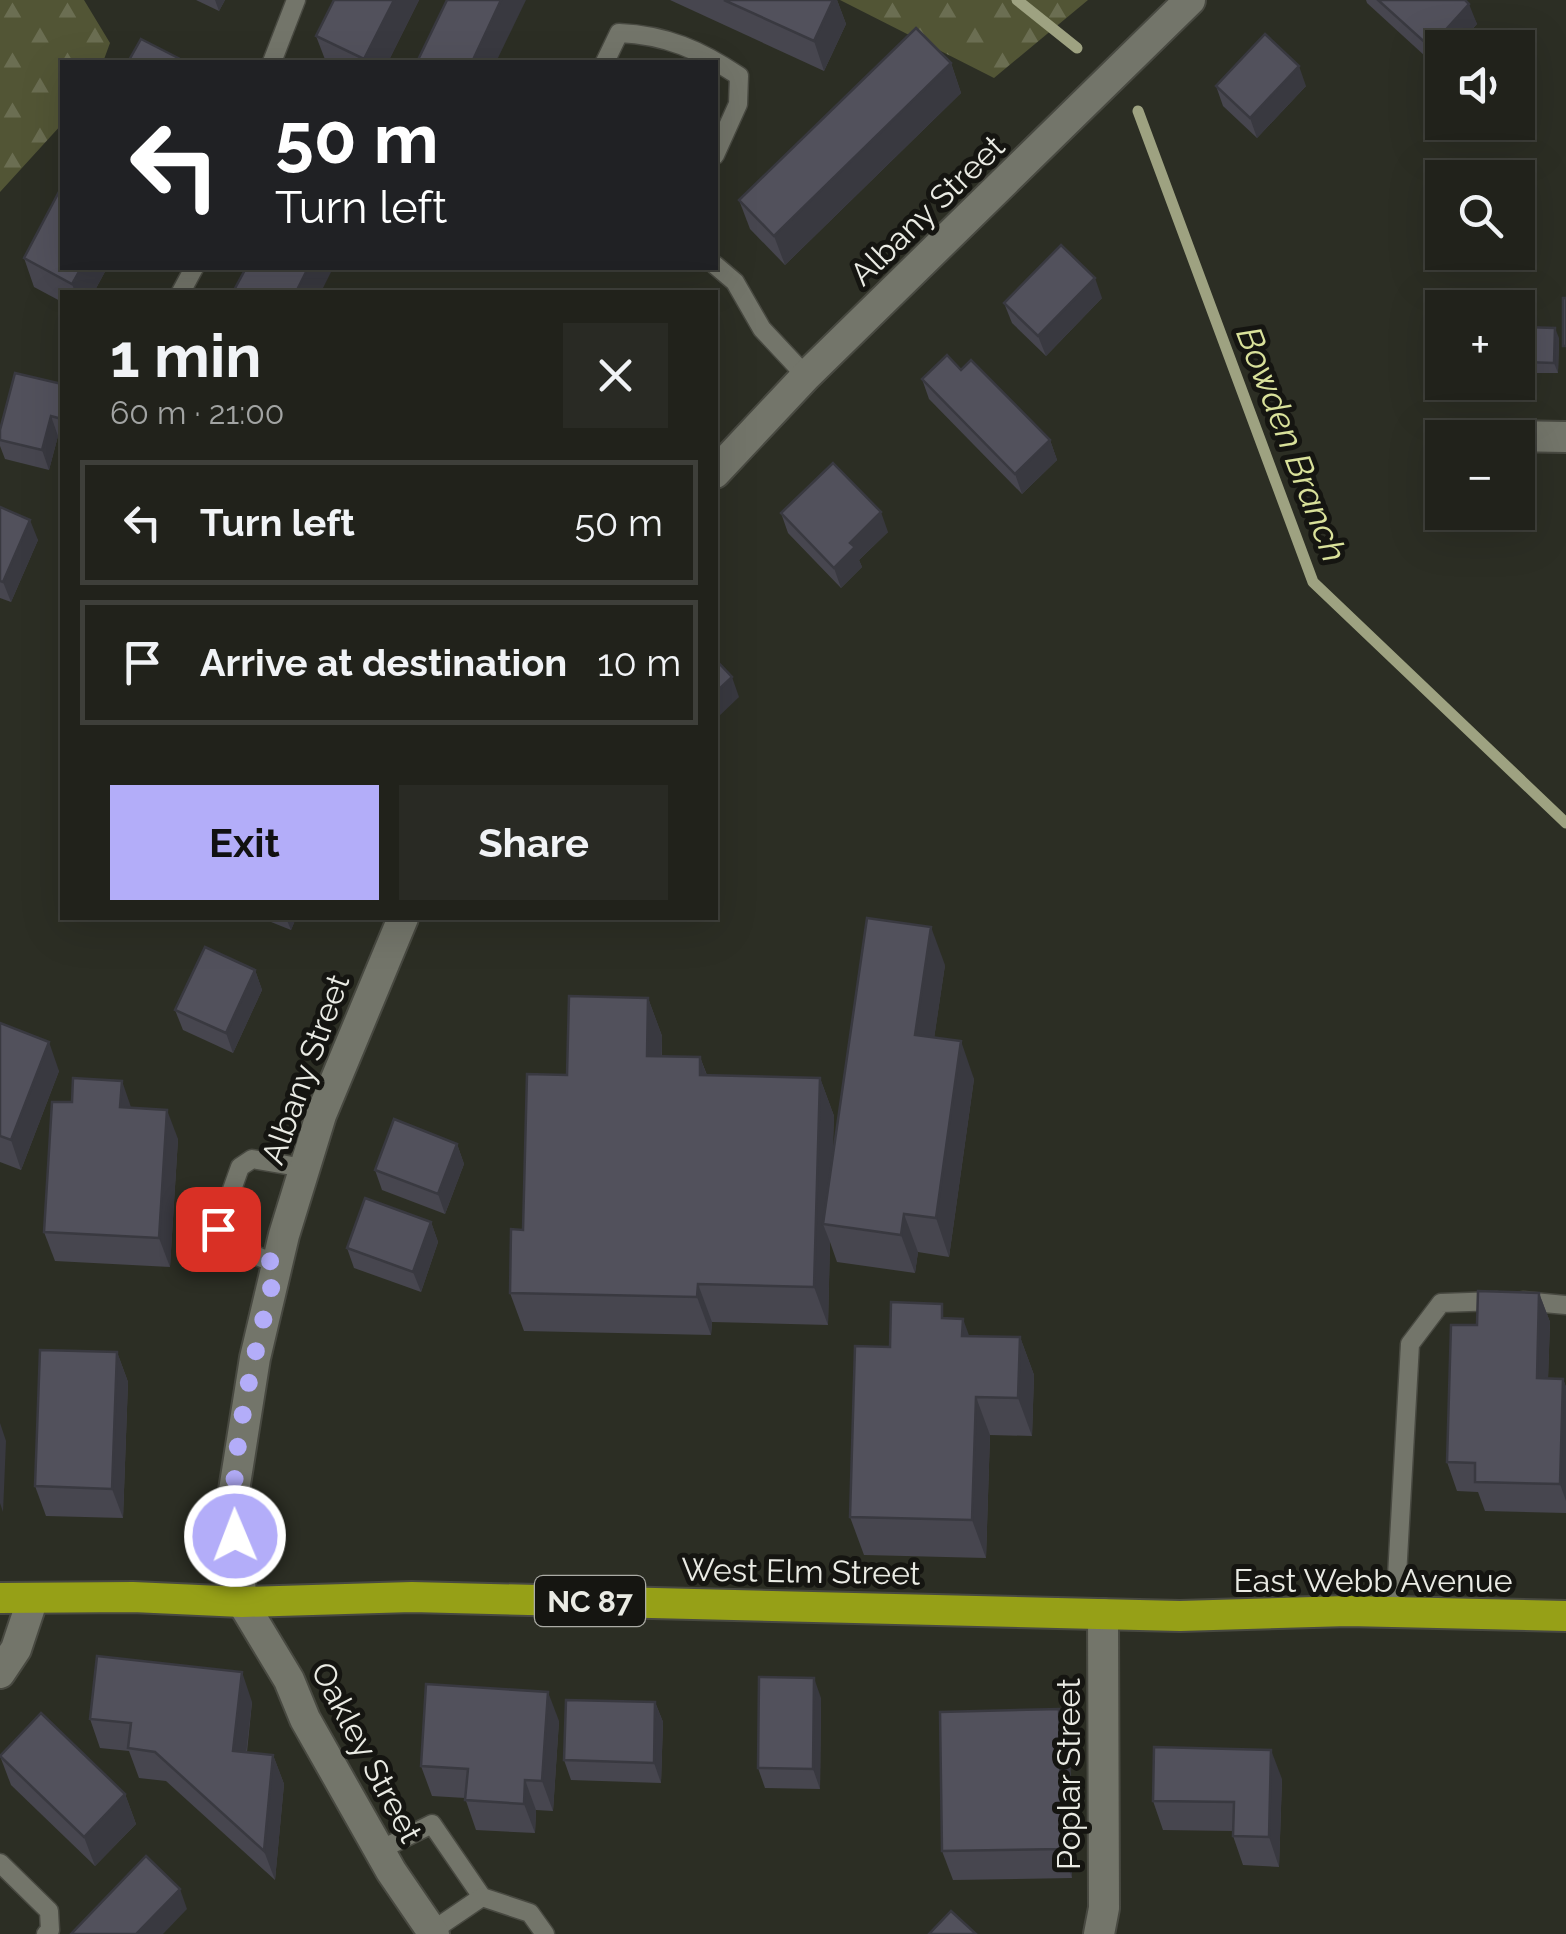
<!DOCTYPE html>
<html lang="en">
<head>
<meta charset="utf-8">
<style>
	:root { --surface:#21221b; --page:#292a24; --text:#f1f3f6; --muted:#a2a4a3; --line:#3e3f3a; --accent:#b3adf9 }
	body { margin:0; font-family:Raleway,sans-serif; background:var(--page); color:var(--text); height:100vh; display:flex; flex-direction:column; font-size:38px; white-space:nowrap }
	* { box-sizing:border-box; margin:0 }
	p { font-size:32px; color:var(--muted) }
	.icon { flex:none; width:55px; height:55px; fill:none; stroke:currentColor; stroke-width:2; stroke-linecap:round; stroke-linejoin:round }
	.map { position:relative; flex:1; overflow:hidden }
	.drawer { position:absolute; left:60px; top:290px; width:658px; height:630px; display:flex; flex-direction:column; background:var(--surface); border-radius:0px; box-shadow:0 10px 40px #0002,0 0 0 2px var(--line) }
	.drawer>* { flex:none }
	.banner { position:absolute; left:60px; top:60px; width:658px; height:210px; border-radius:0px; box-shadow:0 10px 40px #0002,0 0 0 2px var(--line); background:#202124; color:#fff; overflow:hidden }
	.tools { position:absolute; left:1425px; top:30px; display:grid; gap:20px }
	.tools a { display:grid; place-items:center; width:110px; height:110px; border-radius:0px; background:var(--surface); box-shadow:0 10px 40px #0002,0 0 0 2px var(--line); font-size:50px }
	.pin { position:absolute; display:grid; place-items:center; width:85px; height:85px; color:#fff; margin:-42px; border-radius:20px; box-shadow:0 5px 15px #0006 }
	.me { position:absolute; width:110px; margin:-55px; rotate:359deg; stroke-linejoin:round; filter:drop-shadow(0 0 8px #0008) }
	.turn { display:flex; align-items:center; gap:35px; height:210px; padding:0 50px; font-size:45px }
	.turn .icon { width:130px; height:130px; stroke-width:2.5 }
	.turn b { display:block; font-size:70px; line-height:85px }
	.round { display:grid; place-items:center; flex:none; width:105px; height:105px; border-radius:0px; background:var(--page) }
	.summary { display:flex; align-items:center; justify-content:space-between; height:170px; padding:0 50px }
	h1 { font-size:60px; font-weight:700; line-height:75px }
	.cta { display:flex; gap:20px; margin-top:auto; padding:20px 50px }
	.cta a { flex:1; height:115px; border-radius:0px; background:var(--accent); color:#111; font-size:40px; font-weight:700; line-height:115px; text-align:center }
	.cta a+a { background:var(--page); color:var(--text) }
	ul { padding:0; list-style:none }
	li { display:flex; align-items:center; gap:30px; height:125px; margin:0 20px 15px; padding:0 30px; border:5px solid var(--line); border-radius:0px }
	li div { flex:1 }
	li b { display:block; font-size:38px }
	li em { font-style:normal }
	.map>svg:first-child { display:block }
	.forest { fill:url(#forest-firs) }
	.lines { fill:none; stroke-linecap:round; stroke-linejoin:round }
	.stream { stroke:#9ea281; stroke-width:11 }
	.lane-casing { stroke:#484941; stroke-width:21 }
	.street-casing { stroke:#484941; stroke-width:34 }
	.secondary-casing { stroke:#484941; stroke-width:34 }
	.highway-casing { stroke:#484941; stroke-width:34 }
	.lane { stroke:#73756a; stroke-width:18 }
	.street { stroke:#73756a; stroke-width:30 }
	.secondary { stroke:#73756a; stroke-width:30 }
	.highway { stroke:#96a017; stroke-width:30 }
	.wall { fill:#47464f }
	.shaded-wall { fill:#393940 }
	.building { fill:#52515c; stroke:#393940; stroke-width:2.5 }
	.route { stroke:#b3adf9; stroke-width:18; stroke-dasharray:0 32.4 }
	.labels { text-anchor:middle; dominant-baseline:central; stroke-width:10; stroke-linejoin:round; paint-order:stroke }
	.shield { fill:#151511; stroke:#aaaba5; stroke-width:2.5 }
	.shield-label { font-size:30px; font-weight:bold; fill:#eaebe4 }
	.street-label { font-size:32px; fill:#eaebe4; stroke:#151511 }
	.water-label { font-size:35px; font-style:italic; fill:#d9e19a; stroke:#151511 }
</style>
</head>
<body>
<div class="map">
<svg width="1566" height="1934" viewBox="0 0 1566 1934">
	<defs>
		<pattern id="forest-firs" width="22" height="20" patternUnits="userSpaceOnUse" patternTransform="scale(2.5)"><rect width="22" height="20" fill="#525535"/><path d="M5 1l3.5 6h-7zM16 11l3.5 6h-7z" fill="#6b6e52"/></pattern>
	</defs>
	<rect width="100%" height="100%" fill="#2c2e24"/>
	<g class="forest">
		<path d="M 0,0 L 84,0 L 110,43 L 103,62 L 62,62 L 62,124 L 0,192 Z"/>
		<path d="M 840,0 L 1088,0 L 994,78 Z"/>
	</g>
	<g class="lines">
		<g class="stream">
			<path d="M 1017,0 L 1077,48"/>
			<path d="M 1138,111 L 1313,582 L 1566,823"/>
		</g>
		<defs>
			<g id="lane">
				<path d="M 272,62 L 296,0"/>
				<path d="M 605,62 L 619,33 C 666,35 700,50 739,76 L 738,104 L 715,155"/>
				<path d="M 715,265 L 735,282 L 762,329 L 806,376"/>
				<path d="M 181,292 L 194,268"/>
				<path d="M 277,1264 L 224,1243 L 218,1229 L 240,1167 L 252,1159 L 304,1168"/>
				<path d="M 1523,1301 L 1566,1305"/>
				<path d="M 1395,1612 L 1410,1344 L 1441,1303 L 1497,1301"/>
				<path d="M 380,1850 L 432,1824 L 482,1897 L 530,1913 L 545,1934"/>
				<path d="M 0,1863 L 49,1911 L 50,1930 L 46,1934"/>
				<path d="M 432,1931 L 482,1897"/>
			</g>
			<g id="street">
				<path d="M 1502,436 L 1566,437"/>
				<path d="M 0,1673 L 16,1649 L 32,1601"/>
				<path d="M 1099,1934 L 1104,1908 L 1103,1614"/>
			</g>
			<g id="secondary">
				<path d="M 715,473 L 806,376 L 1190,0"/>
				<path d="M 403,918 L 321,1115 L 284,1235 L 255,1358 L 232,1503 L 242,1602 L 289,1680 L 305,1719 L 391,1871 L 434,1934"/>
			</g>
			<path id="highway" d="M 0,1598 L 133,1597 L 242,1602 L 412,1597 L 1180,1616 L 1348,1611 L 1566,1616"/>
		</defs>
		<use href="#lane" class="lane-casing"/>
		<use href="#street" class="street-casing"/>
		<use href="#secondary" class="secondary-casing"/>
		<use href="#highway" class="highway-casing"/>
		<use href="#lane" class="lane"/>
		<use href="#street" class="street"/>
		<use href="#secondary" class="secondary"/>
		<use href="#highway" class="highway"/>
	</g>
	<g class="wall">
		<path d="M 196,0 L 225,0 L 219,11 Z"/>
		<path d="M 334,0 L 419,0 L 388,62 L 326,62 L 316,36 Z"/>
		<path d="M 670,0 L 837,0 L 846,24 L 824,71 Z"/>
		<path d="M 1366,0 L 1465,0 L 1477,24 L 1437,67 L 1367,3 Z"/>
		<path d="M 951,63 L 961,93 L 785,265 L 750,229 L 739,200 Z"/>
		<path d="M 1216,86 L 1306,86 L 1257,138 L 1223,106 Z"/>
		<path d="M 24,258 L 62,268 L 107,268 L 94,292 L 62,292 L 62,302 L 34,287 Z"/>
		<path d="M 1102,298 L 1046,356 L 1012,323 L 1004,303 Z"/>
		<path d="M 1559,338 L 1558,373 L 1526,373 L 1522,362 Z"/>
		<path d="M 961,370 L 1050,440 L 1057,460 L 1022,494 L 929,399 L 922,379 Z"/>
		<path d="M 62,384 L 62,437 L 58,436 L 49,470 L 5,459 L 0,446 L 0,430 Z"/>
		<path d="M 0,507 L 38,540 L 11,602 L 0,598 Z"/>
		<path d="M 781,513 L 888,532 L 859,560 L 862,567 L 841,588 L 788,533 Z"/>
		<path d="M 261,918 L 296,918 L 291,930 Z"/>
		<path d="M 945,965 L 934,1038 L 974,1079 L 949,1257 L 918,1252 L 915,1273 L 837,1262 L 830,1242 L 828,1325 L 712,1322 L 711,1335 L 524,1331 L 510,1293 L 567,1075 L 648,998 L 662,1036 L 662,1056 L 700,1057 L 707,1075 L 820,1078 L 834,1116 L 832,1160 Z"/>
		<path d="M 255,970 L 262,990 L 233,1053 L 183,1030 L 175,1010 Z"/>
		<path d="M 0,1023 L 59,1071 L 21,1170 L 0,1162 Z"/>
		<path d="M 131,1108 L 178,1139 L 170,1267 L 55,1261 L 44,1232 Z"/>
		<path d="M 457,1144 L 464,1164 L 445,1214 L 382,1190 L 375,1170 Z"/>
		<path d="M 431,1222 L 438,1242 L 421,1292 L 354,1268 L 347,1248 Z"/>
		<path d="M 1539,1293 L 1550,1322 L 1548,1379 L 1563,1379 L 1566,1387 L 1566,1513 L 1485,1511 L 1478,1492 L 1457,1491 L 1447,1462 L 1477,1325 Z"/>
		<path d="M 947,1319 L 969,1336 L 1020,1337 L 1034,1375 L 1032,1436 L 990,1435 L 986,1558 L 864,1555 L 850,1517 L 890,1347 Z"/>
		<path d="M 117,1352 L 128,1382 L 123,1518 L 46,1516 L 35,1486 Z"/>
		<path d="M 821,1698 L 820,1789 L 765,1788 L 758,1768 Z"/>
		<path d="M 252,1702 L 247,1752 L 273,1755 L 284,1784 L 275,1880 L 166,1781 L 139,1778 L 129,1751 L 100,1748 L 90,1719 Z"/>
		<path d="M 655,1702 L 663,1722 L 661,1783 L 571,1780 L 564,1760 Z"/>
		<path d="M 1059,1709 L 1070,1739 L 1072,1878 L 953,1880 L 942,1851 Z"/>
		<path d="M 559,1721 L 553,1811 L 536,1810 L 535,1833 L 476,1830 L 465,1798 L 432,1796 L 421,1766 Z"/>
		<path d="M 0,1756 L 125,1794 L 136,1824 L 95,1866 L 11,1785 Z"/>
		<path d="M 1282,1779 L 1279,1867 L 1243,1865 L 1233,1836 L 1233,1831 L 1163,1830 L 1153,1801 Z"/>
	</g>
	<g class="shaded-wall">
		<path d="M 215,0 L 225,0 L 219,11 Z"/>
		<path d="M 394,0 L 419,0 L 388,62 L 365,62 L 364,59 Z"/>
		<path d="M 501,0 L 526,0 L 496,62 L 472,62 Z"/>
		<path d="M 833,0 L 837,0 L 846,24 L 824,71 L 814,41 Z"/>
		<path d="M 1469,4 L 1477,24 L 1455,48 L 1442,48 L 1442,61 L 1437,67 L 1430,47 Z"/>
		<path d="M 951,63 L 961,93 L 785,265 L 774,236 Z"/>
		<path d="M 1299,66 L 1306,86 L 1257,138 L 1250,118 Z"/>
		<path d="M 81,268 L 107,268 L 94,292 L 75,292 L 72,284 Z"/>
		<path d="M 308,268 L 333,268 L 321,292 L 296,292 Z"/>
		<path d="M 1095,278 L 1102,298 L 1046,356 L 1038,336 Z"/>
		<path d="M 1555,328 L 1559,338 L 1558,373 L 1554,363 Z"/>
		<path d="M 51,416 L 58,436 L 49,470 L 42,450 Z"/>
		<path d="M 1050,440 L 1057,460 L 1022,494 L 1015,474 Z"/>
		<path d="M 881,512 L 888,532 L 859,560 L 862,567 L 841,588 L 834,568 L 850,543 Z"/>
		<path d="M 30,520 L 38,540 L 11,602 L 3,582 Z"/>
		<path d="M 732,677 L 739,697 L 715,720 L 715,693 Z"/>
		<path d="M 286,918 L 296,918 L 291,930 Z"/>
		<path d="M 931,927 L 945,965 L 929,1073 L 915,1035 Z"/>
		<path d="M 255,970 L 262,990 L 233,1053 L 226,1033 Z"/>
		<path d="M 648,998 L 662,1036 L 661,1094 L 647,1056 Z"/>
		<path d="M 961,1041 L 974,1079 L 949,1257 L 936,1218 Z"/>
		<path d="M 49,1042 L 59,1071 L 21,1170 L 11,1140 Z"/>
		<path d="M 700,1057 L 714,1095 L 700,1075 Z"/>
		<path d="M 820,1078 L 834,1116 L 831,1225 L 823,1224 L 830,1242 L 828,1325 L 814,1287 Z"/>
		<path d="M 122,1081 L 132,1110 L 120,1107 Z"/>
		<path d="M 167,1110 L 178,1139 L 170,1267 L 159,1238 Z"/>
		<path d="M 457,1144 L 464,1164 L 445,1214 L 438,1194 Z"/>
		<path d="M 904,1214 L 918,1252 L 915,1273 L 901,1235 Z"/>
		<path d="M 431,1222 L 438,1242 L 421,1292 L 413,1272 Z"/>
		<path d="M 698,1284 L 712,1322 L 711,1335 L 697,1297 Z"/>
		<path d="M 1539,1293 L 1550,1322 L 1547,1408 L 1537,1378 Z"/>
		<path d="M 963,1319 L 977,1357 L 962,1336 Z"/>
		<path d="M 1020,1337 L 1034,1375 L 1032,1436 L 1018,1398 Z"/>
		<path d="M 117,1352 L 128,1382 L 123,1518 L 112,1489 Z"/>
		<path d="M 1563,1379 L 1566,1387 L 1566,1501 L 1560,1484 Z"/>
		<path d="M 976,1397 L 990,1435 L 986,1558 L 972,1520 Z"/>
		<path d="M 0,1423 L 6,1441 L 3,1512 L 0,1503 Z"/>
		<path d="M 242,1672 L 252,1702 L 243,1780 L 233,1751 Z"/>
		<path d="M 814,1678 L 821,1698 L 820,1789 L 813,1769 Z"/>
		<path d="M 548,1692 L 559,1721 L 553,1811 L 542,1781 Z"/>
		<path d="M 655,1702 L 663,1722 L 661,1783 L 654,1763 Z"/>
		<path d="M 1059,1709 L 1070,1739 L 1072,1878 L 1062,1849 Z"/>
		<path d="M 1271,1750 L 1282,1779 L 1279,1867 L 1269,1837 Z"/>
		<path d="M 273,1755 L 284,1784 L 275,1880 L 264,1851 Z"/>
		<path d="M 525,1780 L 536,1810 L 535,1833 L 524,1804 Z"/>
		<path d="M 125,1794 L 136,1824 L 95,1866 L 84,1837 Z"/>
		<path d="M 180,1889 L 187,1909 L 163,1934 L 136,1934 Z"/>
	</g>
	<g class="building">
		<path d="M 334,0 L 394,0 L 364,59 L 316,36 Z"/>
		<path d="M 447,0 L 501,0 L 472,62 L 417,62 Z"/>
		<path d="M 724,0 L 833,0 L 814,41 Z"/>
		<path d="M 1378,0 L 1465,0 L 1469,4 L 1430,47 Z"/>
		<path d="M 916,28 L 951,63 L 774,236 L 739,200 Z"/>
		<path d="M 1265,34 L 1299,66 L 1250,118 L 1216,86 Z"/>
		<path d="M 141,39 L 186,62 L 128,62 Z"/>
		<path d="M 62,186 L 62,268 L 81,268 L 72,284 L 24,258 Z"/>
		<path d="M 1061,245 L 1095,278 L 1038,336 L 1004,303 Z"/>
		<path d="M 246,268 L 308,268 L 296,292 L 233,292 Z"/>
		<rect x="1563" y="298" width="3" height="48"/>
		<path d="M 1522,327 L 1555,328 L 1554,363 L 1522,362 Z"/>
		<path d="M 947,355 L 961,370 L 971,360 L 1050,440 L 1015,474 L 922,379 Z"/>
		<path d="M 15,373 L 62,384 L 62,419 L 51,416 L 42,450 L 0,440 L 0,430 Z"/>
		<path d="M 833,463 L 881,512 L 850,543 L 855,547 L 834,568 L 781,513 Z"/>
		<path d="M 0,507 L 30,520 L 3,582 L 0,581 Z"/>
		<path d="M 715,659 L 732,677 L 715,693 Z"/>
		<path d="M 867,918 L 931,927 L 915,1035 L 961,1041 L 936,1218 L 904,1214 L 901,1235 L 823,1224 Z"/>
		<path d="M 205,947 L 255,970 L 226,1033 L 175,1010 Z"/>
		<path d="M 569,996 L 648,998 L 647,1056 L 700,1057 L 700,1075 L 820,1078 L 814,1287 L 698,1284 L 697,1297 L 510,1293 L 511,1229 L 523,1230 L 527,1074 L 567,1075 Z"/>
		<path d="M 0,1023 L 49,1042 L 11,1140 L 0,1136 Z"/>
		<path d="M 73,1078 L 122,1081 L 120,1107 L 167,1110 L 159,1238 L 44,1232 L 52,1102 L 72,1102 Z"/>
		<path d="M 394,1119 L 457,1144 L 438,1194 L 375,1170 Z"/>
		<path d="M 365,1198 L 431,1222 L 413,1272 L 347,1248 Z"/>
		<path d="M 1478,1291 L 1539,1293 L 1537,1378 L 1563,1379 L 1560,1484 L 1475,1482 L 1475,1463 L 1447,1462 L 1451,1325 L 1477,1325 Z"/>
		<path d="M 891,1302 L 942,1304 L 942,1318 L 963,1319 L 962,1336 L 1020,1337 L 1018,1398 L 976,1397 L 972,1520 L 850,1517 L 855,1346 L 890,1347 Z"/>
		<path d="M 40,1350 L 117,1352 L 112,1489 L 35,1486 Z"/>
		<path d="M 97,1656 L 242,1672 L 233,1751 L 273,1755 L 264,1851 L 155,1752 L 128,1748 L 131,1723 L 90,1719 Z"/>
		<path d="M 759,1677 L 814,1678 L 813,1769 L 758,1768 Z"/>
		<path d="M 426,1684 L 548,1692 L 542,1781 L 525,1780 L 524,1804 L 465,1800 L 468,1769 L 421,1766 Z"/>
		<path d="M 566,1700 L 655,1702 L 654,1763 L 564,1760 Z"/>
		<path d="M 1059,1709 L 1062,1849 L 942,1851 L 940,1712 Z"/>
		<path d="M 41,1713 L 125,1794 L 84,1837 L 0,1756 Z"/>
		<path d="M 1154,1747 L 1271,1750 L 1269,1837 L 1233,1836 L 1234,1802 L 1153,1801 Z"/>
		<path d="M 146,1856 L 180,1889 L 136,1934 L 71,1934 Z"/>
		<path d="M 951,1911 L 976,1934 L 929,1934 Z"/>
	</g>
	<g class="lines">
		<path class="route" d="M 218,1229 L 224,1243 L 277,1264 C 257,1348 227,1450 235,1536"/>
	</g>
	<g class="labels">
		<rect class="shield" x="535" y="1576" width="110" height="50" rx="8"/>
		<g class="shield-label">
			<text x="590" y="1601">NC 87</text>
		</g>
		<g class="street-label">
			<text transform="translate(927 210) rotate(-44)">Albany Street</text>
			<text transform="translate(305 1069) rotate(-70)">Albany Street</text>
			<text transform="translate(801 1571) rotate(1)">West Elm Street</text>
			<text x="1373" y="1580">East Webb Avenue</text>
			<text transform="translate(367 1752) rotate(62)">Oakley Street</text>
			<text transform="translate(1068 1774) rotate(-90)">Poplar Street</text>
		</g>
		<g class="water-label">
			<text transform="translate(1292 444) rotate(69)">Bowden Branch</text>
		</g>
	</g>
</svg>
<div class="tools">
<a><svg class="icon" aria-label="sound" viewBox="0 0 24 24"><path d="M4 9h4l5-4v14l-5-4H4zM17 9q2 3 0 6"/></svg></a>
<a><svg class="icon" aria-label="search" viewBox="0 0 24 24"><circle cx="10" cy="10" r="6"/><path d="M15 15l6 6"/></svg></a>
<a>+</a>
<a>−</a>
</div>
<div class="pin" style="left:218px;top:1229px;background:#d93025"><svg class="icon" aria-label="arrive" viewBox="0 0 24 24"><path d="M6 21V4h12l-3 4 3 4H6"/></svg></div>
<svg class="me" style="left:235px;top:1536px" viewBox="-20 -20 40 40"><circle r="17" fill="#b3adf9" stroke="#fff" stroke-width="3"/><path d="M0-11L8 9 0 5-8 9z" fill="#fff"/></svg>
<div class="banner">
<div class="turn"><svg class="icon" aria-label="left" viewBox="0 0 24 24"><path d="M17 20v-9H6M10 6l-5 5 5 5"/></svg><div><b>50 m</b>Turn left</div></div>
</div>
<section class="drawer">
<div class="summary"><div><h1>1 min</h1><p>60 m · 21:00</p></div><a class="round"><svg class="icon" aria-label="close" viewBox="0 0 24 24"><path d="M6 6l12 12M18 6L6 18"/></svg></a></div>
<ul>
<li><svg class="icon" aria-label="left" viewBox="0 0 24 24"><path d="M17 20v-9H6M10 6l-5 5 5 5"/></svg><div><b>Turn left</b></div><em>50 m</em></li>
<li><svg class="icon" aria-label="arrive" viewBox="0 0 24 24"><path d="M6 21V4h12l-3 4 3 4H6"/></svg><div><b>Arrive at destination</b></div><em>10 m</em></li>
</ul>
<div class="cta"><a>Exit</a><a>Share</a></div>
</section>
</div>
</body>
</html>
